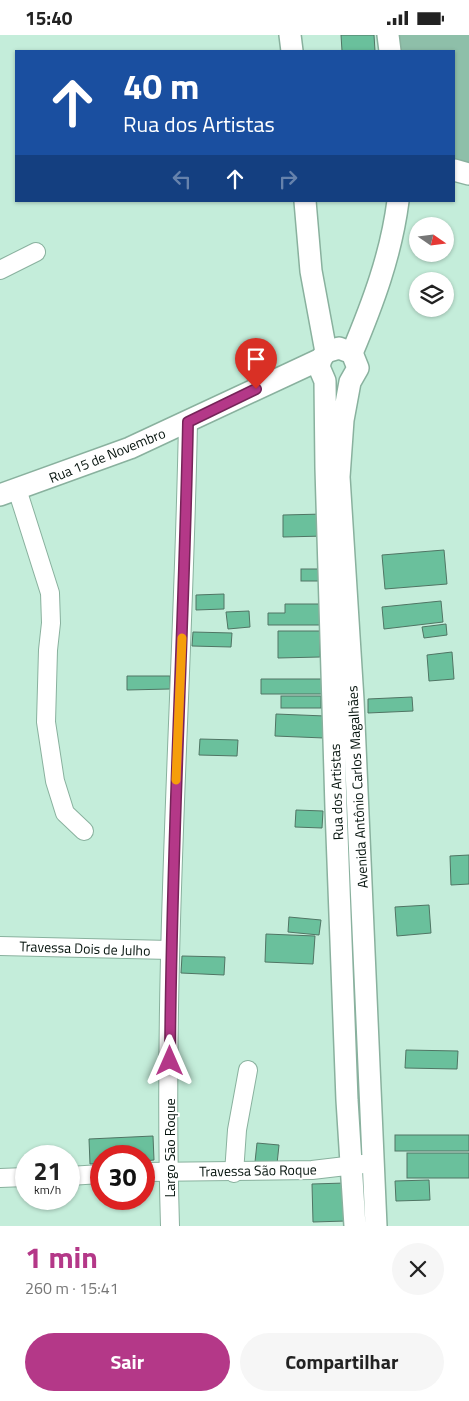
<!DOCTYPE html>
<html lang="pt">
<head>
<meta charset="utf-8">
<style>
	:root { --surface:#fff; --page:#f6f6f6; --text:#222; --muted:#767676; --accent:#b43888 }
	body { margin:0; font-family:"Titillium Web",sans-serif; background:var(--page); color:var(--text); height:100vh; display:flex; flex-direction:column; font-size:19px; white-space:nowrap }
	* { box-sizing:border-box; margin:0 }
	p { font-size:16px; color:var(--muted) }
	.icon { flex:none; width:28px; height:28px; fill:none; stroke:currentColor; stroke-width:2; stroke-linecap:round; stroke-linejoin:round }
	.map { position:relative; height:1191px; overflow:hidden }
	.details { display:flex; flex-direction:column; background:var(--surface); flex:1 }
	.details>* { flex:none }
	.hud { position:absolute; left:15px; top:15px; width:440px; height:152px; border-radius:0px; box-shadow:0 1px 4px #0004; background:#1a4fa0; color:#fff; overflow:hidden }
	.needle { width:32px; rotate:104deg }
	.fabs { position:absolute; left:409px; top:182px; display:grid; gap:10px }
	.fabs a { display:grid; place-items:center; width:45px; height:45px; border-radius:50%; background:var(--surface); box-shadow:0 1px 4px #0004; font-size:25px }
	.speed { position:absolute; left:15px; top:1110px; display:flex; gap:10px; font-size:25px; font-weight:700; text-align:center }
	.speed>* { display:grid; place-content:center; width:65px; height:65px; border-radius:50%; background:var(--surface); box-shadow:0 1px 4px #0004; line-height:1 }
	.speed small { font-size:12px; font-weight:400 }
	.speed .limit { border:8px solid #d22; background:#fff; color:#111 }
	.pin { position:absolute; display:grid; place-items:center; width:42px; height:42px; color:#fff; margin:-51px -21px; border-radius:50% 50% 50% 0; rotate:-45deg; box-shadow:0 0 5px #0007 }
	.pin .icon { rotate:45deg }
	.me { position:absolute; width:55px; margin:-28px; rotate:0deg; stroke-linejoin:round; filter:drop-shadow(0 0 4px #0008) }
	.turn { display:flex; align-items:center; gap:18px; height:105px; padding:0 25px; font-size:22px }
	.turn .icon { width:65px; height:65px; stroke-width:2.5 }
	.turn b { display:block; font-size:35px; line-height:42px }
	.lanes { display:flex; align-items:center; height:48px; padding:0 25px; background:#0003; justify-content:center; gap:25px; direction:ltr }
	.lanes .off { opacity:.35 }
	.round { display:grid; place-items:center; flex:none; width:52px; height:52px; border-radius:26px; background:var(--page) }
	.head { display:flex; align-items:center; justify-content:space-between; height:85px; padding:0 25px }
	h1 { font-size:30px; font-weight:700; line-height:38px; color:var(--accent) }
	.cta { display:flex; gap:10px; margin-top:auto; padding:10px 25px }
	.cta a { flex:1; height:58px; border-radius:30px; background:var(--accent); color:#fff; font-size:20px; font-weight:700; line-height:58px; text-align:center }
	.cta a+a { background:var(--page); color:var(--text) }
	.status { display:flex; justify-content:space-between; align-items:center; height:35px; padding:0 25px; background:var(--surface); direction:ltr }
	.status svg { height:14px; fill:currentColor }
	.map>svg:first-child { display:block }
	.green { fill:#8ebfa9 }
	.building { fill:#6ac09c; stroke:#507564 }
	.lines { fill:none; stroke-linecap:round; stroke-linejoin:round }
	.minor-casing { stroke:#89b19e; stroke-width:20 }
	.tertiary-casing { stroke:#89b19e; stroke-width:24 }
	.minor { stroke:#fff; stroke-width:18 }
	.tertiary { stroke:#fff; stroke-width:21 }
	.route-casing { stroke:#752458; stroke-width:12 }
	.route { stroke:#b43888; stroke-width:9 }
	.slow { stroke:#f59e0b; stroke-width:9 }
	.labels { text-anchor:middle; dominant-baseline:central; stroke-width:4; stroke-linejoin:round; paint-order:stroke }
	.street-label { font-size:14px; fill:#04120c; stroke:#fff }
</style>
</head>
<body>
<div class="status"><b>15:40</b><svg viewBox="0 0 49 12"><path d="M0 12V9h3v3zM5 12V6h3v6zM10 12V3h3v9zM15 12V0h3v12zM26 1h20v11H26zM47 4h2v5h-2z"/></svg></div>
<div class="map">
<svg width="469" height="1191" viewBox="0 0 469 1191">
	<rect width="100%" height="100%" fill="#c4edda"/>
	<path class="green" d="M 389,0 L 469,0 L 469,138 L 454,135 L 454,16 L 390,16 Z"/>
	<g class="building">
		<path d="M 341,0 L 374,0 L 375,16 L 342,16 Z"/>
		<path d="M 324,479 L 325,501 L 283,502 L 283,480 Z"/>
		<path d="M 444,515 L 447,549 L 385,554 L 382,520 Z"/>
		<rect x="301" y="534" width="25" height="12"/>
		<path d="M 224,559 L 224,574 L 196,575 L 196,560 Z"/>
		<path d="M 441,566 L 443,587 L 384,594 L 382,572 Z"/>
		<path d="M 285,569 L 325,569 L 326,590 L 268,590 L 268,578 L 285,578 Z"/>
		<path d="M 249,576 L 250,592 L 228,594 L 226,577 Z"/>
		<path d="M 446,589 L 447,600 L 424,603 L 422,592 Z"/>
		<path d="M 278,596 L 320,596 L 320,622 L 278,623 Z"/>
		<path d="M 193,597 L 232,598 L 231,612 L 192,611 Z"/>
		<path d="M 452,617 L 454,644 L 429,646 L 427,620 Z"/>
		<path d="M 127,641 L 170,641 L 170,654 L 127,655 Z"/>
		<path d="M 261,644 L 328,644 L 327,659 L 261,659 Z"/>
		<rect x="281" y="661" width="40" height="12"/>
		<path d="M 412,662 L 413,676 L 368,678 L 368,664 Z"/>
		<path d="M 276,679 L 325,681 L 324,703 L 275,701 Z"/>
		<path d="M 200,704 L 238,705 L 237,721 L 199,720 Z"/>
		<path d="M 296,775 L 323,776 L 322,793 L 295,792 Z"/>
		<path d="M 469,820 L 469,849 L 451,850 L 450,821 Z"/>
		<path d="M 429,870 L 431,898 L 397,901 L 395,872 Z"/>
		<path d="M 289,882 L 321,885 L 319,900 L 288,897 Z"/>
		<path d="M 266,899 L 315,901 L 313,929 L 265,927 Z"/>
		<path d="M 182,921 L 225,922 L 224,940 L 181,938 Z"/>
		<path d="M 406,1015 L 458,1016 L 457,1034 L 405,1033 Z"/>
		<rect x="395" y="1100" width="74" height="16"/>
		<path d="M 153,1101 L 154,1125 L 144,1126 L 144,1121 L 101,1121 L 101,1128 L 90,1129 L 89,1104 Z"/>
		<path d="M 257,1108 L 279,1110 L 277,1129 L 255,1127 Z"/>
		<rect x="407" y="1118" width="62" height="25"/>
		<path d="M 429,1145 L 430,1165 L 396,1166 L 395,1146 Z"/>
		<path d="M 345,1148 L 346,1186 L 313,1187 L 312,1149 Z"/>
	</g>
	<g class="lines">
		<defs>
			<g id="minor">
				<path d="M 0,235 L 36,217"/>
				<path d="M 17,454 L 50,558 L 51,588 L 48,615 L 46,687 L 55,746 L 65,778 L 84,796"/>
				<path d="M 0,911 L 170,915"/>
				<path d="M 144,1137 L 312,1135 L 363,1129"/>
				<path d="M 234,1138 L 237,1095 L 248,1035"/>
				<path d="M 69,1141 L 101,1139"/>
				<path d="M 0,1143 L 26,1142"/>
				<path d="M 170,1191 C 162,923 183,655 188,387"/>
			</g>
			<g id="tertiary">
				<path d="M 290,0 L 292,16"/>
				<path d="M 388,0 L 390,16"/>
				<path d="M 454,135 L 469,139"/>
				<path d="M 305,166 L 311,236 L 326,317"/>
				<path d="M 352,318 C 373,268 391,220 398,166"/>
				<path d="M 0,460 L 130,413 L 321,324"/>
				<path d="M 355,1191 L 347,1065 L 336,773 L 326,433 L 325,346 L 319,332 L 321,324 L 326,317 L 339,313 L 352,318 L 358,333 L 350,347 L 343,385 L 339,442 L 353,665 L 376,1191"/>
			</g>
		</defs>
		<use href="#minor" class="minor-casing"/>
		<use href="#tertiary" class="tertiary-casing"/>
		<use href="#minor" class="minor"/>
		<use href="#tertiary" class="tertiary"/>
	</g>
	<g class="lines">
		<defs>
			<path id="route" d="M 170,1026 C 171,813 184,600 188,387 L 256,354"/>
		</defs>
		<use href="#route" class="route-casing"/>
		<use href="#route" class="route"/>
		<path class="slow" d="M 176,745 L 182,603"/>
	</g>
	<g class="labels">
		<g class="street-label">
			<text transform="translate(107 420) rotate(-22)">Rua 15 de Novembro</text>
			<text transform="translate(357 752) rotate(-93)">Avenida Antônio Carlos Magalhães</text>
			<text transform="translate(336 757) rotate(-92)">Rua dos Artistas</text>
			<text transform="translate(85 913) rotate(2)">Travessa Dois de Julho</text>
			<text transform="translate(169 1113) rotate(-90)">Largo São Roque</text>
			<text transform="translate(258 1135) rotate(-1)">Travessa São Roque</text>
		</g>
	</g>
</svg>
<div class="fabs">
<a><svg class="needle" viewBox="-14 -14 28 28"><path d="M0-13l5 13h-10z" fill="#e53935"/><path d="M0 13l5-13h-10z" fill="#767676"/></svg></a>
<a><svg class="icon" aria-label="layers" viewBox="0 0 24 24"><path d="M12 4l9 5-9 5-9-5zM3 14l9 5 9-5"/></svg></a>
</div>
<div class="speed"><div>21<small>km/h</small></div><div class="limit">30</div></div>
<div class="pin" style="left:256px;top:354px;background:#d93025"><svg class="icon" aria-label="arrive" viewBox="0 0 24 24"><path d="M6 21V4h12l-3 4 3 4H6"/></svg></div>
<svg class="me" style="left:170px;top:1026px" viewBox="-20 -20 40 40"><path d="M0-17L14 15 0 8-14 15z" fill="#b43888" stroke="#fff" stroke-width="4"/></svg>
<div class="hud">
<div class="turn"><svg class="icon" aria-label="ahead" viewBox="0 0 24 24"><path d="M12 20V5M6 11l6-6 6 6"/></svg><div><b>40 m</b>Rua dos Artistas</div></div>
<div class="lanes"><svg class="icon off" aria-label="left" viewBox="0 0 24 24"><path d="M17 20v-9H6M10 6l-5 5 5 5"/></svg><svg class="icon" aria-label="ahead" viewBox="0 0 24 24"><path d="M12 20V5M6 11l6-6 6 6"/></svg><svg class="icon off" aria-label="right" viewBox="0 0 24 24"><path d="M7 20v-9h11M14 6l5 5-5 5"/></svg></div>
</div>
</div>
<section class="details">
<div class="head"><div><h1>1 min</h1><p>260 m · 15:41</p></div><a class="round"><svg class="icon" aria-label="close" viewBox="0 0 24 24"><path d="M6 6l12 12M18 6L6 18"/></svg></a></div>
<div class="cta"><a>Sair</a><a>Compartilhar</a></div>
</section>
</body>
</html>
